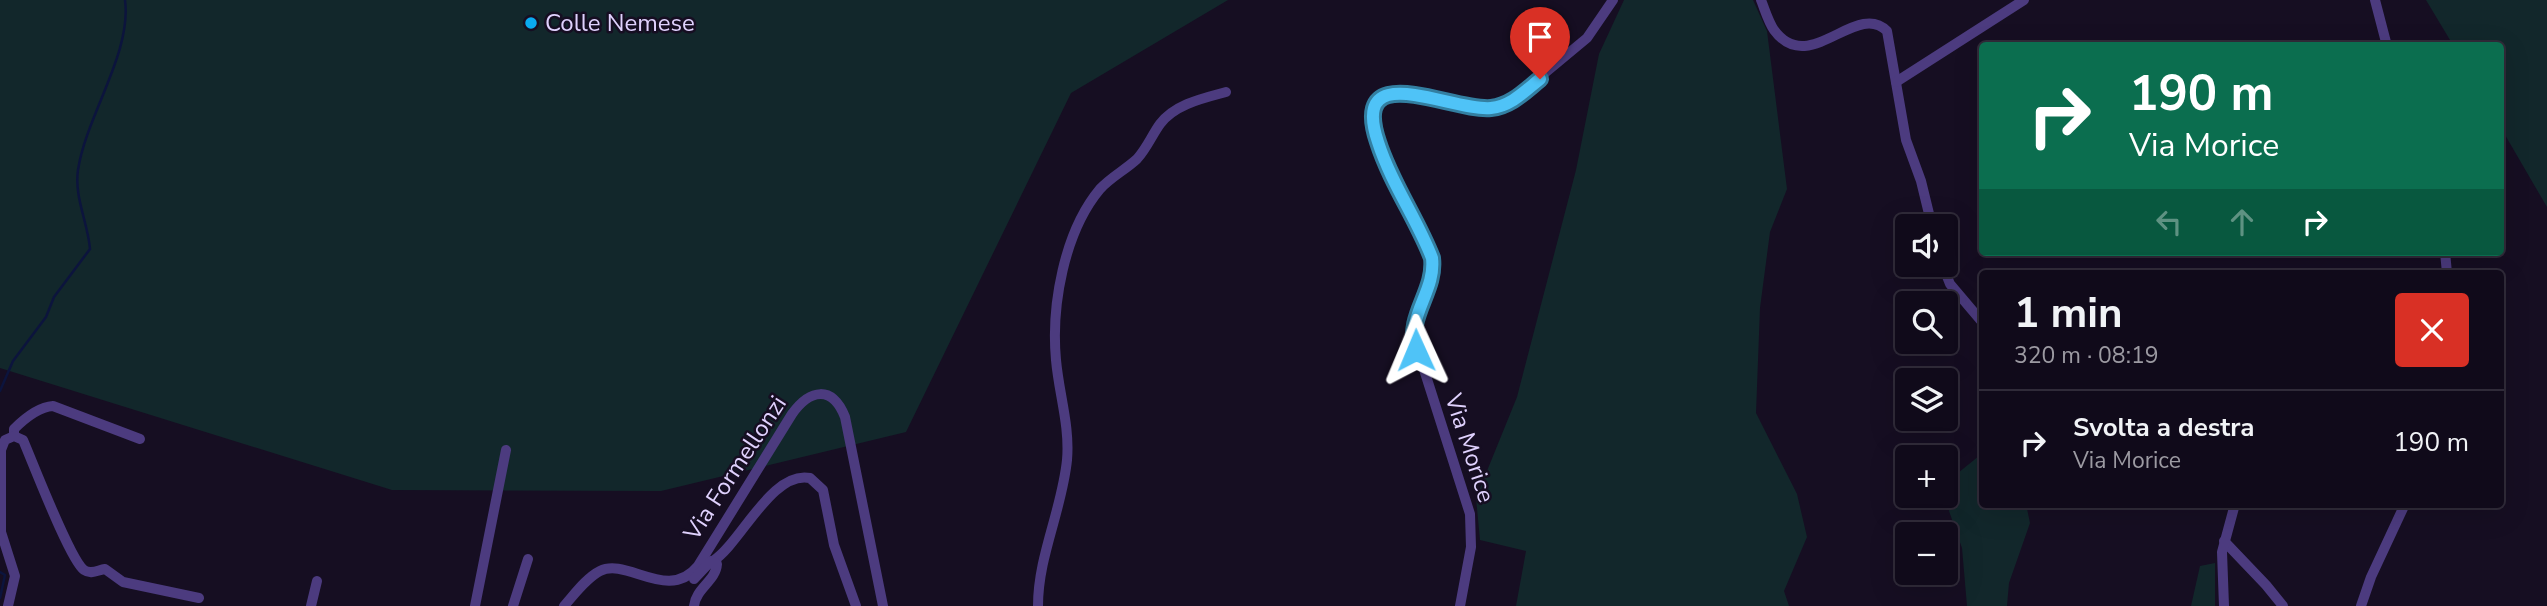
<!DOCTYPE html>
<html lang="it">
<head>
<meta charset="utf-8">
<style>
	:root { --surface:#100a1a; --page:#1e1827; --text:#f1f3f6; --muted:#9c9aa2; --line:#302b39 }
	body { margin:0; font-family:"Nunito Sans",sans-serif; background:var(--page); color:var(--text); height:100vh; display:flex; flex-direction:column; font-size:26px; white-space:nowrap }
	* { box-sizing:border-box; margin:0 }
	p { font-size:23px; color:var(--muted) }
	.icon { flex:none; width:38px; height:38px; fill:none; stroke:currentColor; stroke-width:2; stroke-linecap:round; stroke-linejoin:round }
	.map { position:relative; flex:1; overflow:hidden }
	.drawer { position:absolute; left:1979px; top:270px; width:525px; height:238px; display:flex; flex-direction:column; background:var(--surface); border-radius:7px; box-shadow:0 7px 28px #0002,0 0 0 2px var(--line) }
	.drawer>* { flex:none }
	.hud { position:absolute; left:1979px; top:42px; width:525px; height:214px; border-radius:7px; box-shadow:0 7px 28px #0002,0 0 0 2px var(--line); background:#0b6e4f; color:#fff; overflow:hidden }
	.fabs { position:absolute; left:1895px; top:214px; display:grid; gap:14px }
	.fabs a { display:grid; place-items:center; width:63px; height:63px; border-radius:7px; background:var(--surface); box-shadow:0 7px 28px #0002,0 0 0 2px var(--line); font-size:35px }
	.pin { position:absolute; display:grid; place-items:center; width:60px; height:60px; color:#fff; margin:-72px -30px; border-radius:50% 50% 50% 0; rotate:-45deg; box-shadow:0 0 7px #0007 }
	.pin .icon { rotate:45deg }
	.me { position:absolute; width:77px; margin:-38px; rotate:359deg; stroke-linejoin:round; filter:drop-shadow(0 0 5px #0008) }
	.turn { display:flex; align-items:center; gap:24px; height:147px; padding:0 35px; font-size:32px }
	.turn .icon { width:91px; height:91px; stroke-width:2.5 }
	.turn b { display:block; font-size:49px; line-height:60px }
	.lanes { display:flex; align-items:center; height:66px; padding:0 35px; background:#0003; justify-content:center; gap:35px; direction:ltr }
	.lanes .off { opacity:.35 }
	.round { display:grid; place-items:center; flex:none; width:74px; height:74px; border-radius:7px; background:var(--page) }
	.summary { display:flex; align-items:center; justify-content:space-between; height:119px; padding:0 35px }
	h1 { font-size:42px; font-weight:700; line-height:52px }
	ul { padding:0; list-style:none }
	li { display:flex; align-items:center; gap:21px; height:105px; padding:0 35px; border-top:2px solid var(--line) }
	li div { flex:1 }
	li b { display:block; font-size:26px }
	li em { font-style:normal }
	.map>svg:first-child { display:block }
	.green { fill:#12272b }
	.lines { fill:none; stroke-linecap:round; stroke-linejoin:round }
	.stream { stroke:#0c143d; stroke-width:2.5 }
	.minor { stroke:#4c3b7f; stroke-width:10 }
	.route-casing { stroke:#337fa1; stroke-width:18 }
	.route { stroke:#4fc3f7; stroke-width:12 }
	.poi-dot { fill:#0aaaf0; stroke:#160e22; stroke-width:2.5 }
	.labels { text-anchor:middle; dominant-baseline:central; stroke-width:5; stroke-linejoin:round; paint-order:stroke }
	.poi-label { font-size:24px; fill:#dfd1fd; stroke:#160e22; text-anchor:start }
	.street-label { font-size:24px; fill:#dfd1fd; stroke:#160e22 }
</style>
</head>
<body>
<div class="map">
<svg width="2547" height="606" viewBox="0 0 2547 606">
	<rect width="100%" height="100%" fill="#160e22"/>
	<g class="green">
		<path d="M 0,0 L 1228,0 L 1071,93 L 906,432 L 661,491 L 392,490 L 0,368 Z"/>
		<path d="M 1624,0 L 1753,0 L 1767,31 L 1787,189 L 1770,232 L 1760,308 L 1756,413 L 1797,494 L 1807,537 L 1784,591 L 1789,606 L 1516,606 L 1526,551 L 1480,540 L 1476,498 L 1517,397 L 1576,170 L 1599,54 Z"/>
		<path d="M 2426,0 L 2547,0 L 2547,207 L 2501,128 L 2501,46 L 2453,45 Z"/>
		<path d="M 1983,419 L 1983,504 L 2026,504 L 2030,523 L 2009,583 L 2007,606 L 1967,606 L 1962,548 L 1949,511 L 1958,473 L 1979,456 L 1978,423 Z"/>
		<path d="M 2215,563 L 2215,606 L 2191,606 L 2200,566 Z"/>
	</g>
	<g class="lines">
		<g class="stream">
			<path d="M 0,391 L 13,361 L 46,317 L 54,297 L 90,249 C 88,223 74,197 78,170 C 86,116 132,53 125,0"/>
			<path d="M 0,572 L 5,575 L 0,598"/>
		</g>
		<g class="minor">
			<path d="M 1761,0 C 1765,10 1768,21 1774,30 C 1809,78 1856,0 1887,31 L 1906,140 L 1921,181 L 1932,226"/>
			<path d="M 2375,0 L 2387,46"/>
			<path d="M 1896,82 L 2024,0"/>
			<path d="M 2445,252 L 2447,273"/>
			<path d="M 1942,264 L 1950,284 L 1983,323"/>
			<path d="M 14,436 L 14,429 C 24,419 38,407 53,406 L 140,439"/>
			<path d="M 2224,541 L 2266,585 L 2283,606"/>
			<path d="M 713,561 C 741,543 772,470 810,478 L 823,490 L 834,545 L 856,606"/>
			<path d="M 8,606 L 15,576 L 1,532 L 1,450 L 5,440 L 14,436 L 23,440 C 33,463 70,560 84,570 C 91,575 98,570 105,569 L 123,582 L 199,598"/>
			<path d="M 311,606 L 317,581"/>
			<path d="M 475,606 L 506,450"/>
			<path d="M 513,606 L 528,559"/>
			<path d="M 564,606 C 574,595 586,578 600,571 C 627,557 668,603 698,566 L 792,414 C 810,389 832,385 845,417 L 883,606"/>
			<path d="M 694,606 C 696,588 716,581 717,564 L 711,561 L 694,579"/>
			<path d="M 1038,606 C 1038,556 1062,510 1067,460 C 1070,426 1059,394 1056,360 C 1051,306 1064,232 1100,189 C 1111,177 1125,170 1137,159 C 1147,148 1152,135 1160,124 C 1175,104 1204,98 1226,92"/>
			<path d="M 1460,606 L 1471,547 L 1470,514 L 1413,335 C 1413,307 1435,287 1431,259 L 1379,147 C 1373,130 1368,109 1383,96 L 1394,93 L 1479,108 L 1494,108 L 1510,102 L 1587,38 L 1613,0"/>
			<path d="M 2224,606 L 2222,552 L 2235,504"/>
			<path d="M 2361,606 L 2371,577 L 2405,504"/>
		</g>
	</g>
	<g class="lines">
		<defs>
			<path id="route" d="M 1416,350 C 1406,315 1436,292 1432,258 C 1417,219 1391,183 1378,142 C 1349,56 1452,112 1491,108 C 1511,106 1525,91 1540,79"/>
		</defs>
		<use href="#route" class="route-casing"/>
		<use href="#route" class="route"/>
	</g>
	<circle class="poi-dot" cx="531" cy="23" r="7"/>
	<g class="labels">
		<g class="poi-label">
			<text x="545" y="23">Colle Nemese</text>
		</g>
		<g class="street-label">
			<text transform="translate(1470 448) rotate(72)">Via Morice</text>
			<text transform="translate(735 468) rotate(-57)">Via Formellonzi</text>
		</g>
	</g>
</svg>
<div class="fabs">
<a><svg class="icon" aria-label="sound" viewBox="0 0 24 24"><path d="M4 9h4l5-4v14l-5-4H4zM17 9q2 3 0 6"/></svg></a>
<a><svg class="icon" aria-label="search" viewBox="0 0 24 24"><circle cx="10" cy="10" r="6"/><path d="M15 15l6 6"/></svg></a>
<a><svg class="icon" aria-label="layers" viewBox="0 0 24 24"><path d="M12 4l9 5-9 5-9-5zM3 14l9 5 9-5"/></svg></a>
<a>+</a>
<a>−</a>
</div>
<div class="pin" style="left:1540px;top:79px;background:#d93025"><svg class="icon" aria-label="arrive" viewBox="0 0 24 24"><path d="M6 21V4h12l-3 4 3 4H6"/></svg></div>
<svg class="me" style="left:1416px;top:350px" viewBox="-20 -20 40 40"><path d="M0-17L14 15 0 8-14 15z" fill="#4fc3f7" stroke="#fff" stroke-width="4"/></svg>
<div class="hud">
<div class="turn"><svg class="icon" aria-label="right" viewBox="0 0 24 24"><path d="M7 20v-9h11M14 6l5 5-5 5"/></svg><div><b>190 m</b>Via Morice</div></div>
<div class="lanes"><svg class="icon off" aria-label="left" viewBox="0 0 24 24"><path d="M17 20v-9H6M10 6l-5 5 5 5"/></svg><svg class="icon off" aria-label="ahead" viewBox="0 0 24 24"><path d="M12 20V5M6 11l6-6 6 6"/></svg><svg class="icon" aria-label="right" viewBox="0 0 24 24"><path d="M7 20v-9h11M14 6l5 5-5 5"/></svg></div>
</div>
<section class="drawer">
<div class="summary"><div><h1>1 min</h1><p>320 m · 08:19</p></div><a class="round" style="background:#d93025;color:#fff"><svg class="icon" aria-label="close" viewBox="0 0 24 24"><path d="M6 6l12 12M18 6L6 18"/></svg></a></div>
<ul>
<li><svg class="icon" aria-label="right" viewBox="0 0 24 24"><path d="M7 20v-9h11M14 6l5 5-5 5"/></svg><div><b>Svolta a destra</b><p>Via Morice</p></div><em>190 m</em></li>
</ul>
</section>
</div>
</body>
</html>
